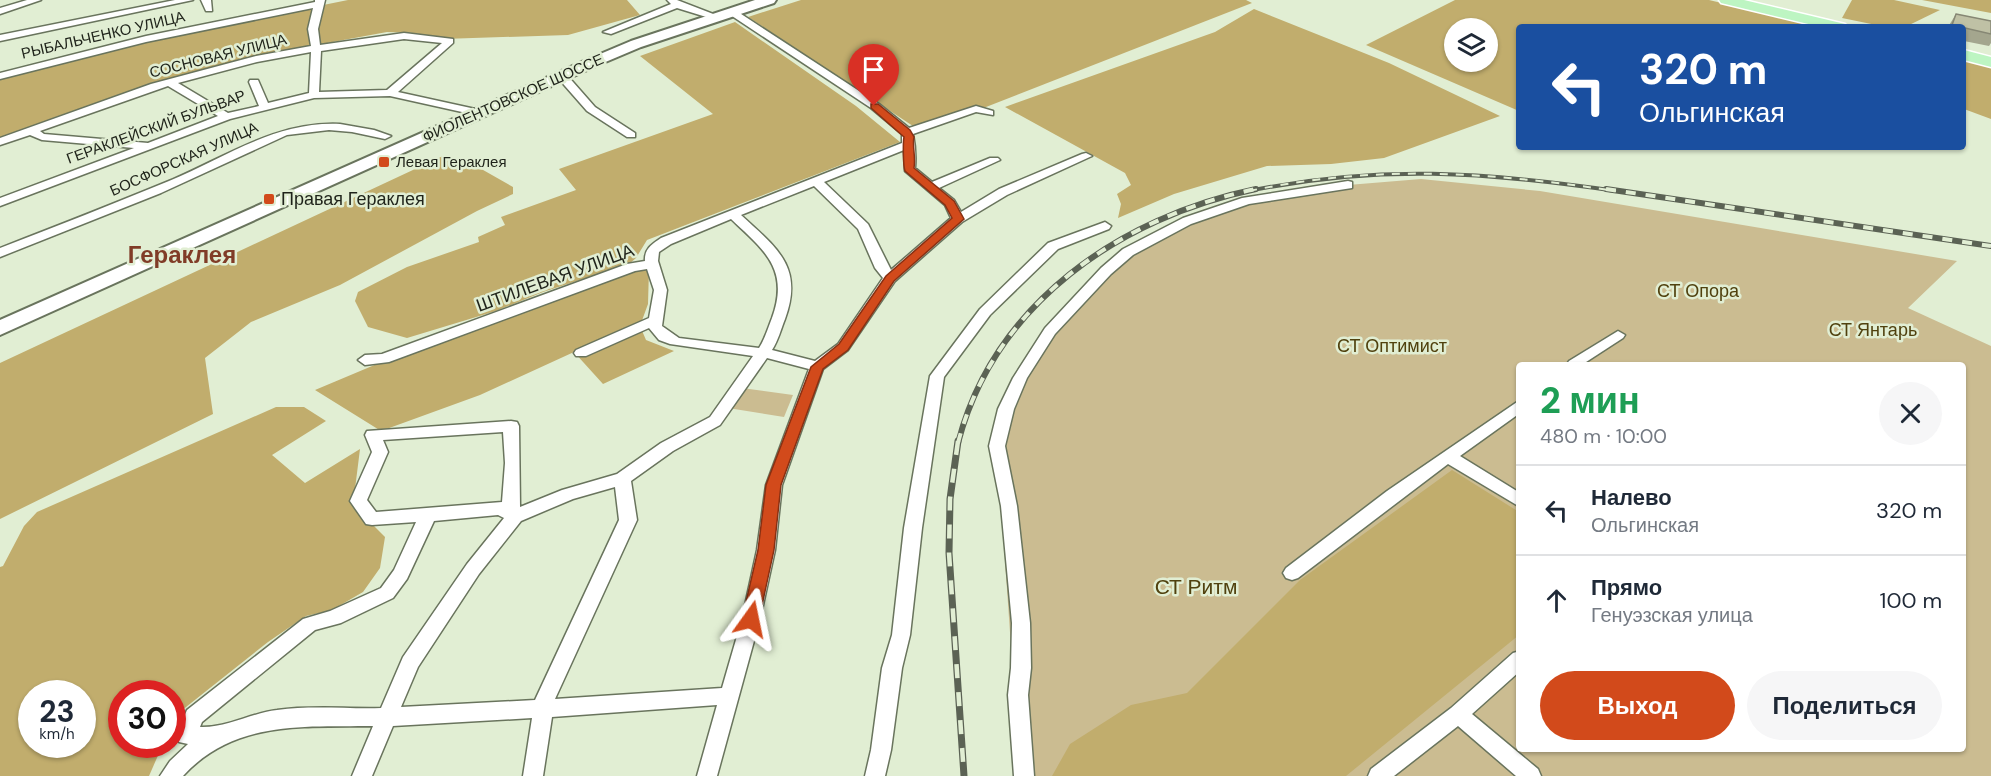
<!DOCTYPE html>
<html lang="ru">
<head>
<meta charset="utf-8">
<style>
	:root { --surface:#fff; --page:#f6f6f7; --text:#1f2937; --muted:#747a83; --line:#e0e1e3; --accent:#d24a1b }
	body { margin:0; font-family:"DM Sans",sans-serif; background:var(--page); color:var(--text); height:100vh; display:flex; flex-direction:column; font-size:22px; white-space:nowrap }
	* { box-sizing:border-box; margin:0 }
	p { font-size:20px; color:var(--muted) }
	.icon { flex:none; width:33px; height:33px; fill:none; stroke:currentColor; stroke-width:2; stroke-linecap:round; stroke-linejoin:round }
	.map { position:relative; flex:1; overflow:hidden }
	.details { position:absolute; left:1516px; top:362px; width:450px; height:390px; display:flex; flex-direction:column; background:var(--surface); border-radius:6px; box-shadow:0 2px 4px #0004 }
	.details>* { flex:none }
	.banner { position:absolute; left:1516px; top:24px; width:450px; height:126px; border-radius:6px; box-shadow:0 2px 4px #0004; background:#1a4fa0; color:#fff; overflow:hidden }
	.fabs { position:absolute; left:1444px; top:18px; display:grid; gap:12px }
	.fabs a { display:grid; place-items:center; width:54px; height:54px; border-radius:50%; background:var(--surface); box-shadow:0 2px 4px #0004; font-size:30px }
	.speed { position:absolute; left:18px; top:680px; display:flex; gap:12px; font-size:30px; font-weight:700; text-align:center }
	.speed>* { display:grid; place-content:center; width:78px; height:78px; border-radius:50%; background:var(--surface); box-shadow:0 2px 4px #0004; line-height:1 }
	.speed small { font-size:15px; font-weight:400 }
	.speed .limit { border:9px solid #d22; background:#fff; color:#111 }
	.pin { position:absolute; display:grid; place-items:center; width:51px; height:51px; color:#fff; margin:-62px -26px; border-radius:50% 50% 50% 0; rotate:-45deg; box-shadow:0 0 6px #0007 }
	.pin .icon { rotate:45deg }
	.me { position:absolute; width:66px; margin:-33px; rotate:12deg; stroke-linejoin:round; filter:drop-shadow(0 0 4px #0008) }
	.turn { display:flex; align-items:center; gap:21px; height:126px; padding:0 24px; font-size:27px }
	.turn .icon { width:78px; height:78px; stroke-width:2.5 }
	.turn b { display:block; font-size:42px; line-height:51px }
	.round { display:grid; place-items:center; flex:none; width:63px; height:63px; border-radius:32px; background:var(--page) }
	.overview { display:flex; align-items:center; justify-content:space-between; height:102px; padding:0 24px }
	h1 { font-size:36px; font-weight:800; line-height:45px; color:#1e9e55 }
	.primary-button { display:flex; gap:12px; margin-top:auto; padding:12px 24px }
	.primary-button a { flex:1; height:69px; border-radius:36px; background:var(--accent); color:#fff; font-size:24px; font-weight:800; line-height:69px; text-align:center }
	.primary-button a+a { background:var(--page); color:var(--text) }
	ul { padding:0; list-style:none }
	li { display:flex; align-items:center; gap:18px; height:90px; padding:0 24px; border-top:2px solid var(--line) }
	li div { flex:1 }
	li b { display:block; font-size:22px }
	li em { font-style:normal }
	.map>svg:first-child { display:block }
	.green { fill:#cbbc91; fill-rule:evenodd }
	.forest { fill:#c1ad6d; fill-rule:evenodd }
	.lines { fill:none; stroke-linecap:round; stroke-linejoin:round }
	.street-casing { stroke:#69745d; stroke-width:3 }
	.secondary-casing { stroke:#69745d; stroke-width:4 }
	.primary-casing { stroke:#fff; stroke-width:3 }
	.street { fill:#fff; fill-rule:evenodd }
	.secondary { fill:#fff; fill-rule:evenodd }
	.primary { fill:#bdf5c2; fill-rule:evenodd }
	.rail-far2-casing { stroke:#5b6254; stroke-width:4 }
	.rail-far1-casing { stroke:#5b6254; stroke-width:6 }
	.rail-casing { stroke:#5b6254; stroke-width:7 }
	.rail-far2 { stroke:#e1eed3; stroke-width:2; stroke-dasharray:8; stroke-linecap:butt }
	.rail-far1 { stroke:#e1eed3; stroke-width:4; stroke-dasharray:10; stroke-linecap:butt }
	.rail { stroke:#e1eed3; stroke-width:4.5; stroke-dasharray:14; stroke-linecap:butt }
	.wall { fill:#a4a68e }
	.building { fill:#bfc1a5; stroke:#868774; stroke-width:1.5 }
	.route { fill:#d24a1b; stroke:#883012; stroke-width:1.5 }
	.poi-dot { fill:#d24a1b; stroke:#e1eed3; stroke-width:2 }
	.labels { text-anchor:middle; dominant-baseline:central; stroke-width:5; stroke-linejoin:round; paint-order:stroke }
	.far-street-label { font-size:15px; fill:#1f231a; stroke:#e1eed3 }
	.far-poi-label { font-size:15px; fill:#1f231a; stroke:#e1eed3; text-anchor:start }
	.poi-label { font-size:18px; fill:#1f231a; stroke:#e1eed3; text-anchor:start }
	.street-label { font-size:18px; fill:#1f231a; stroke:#e1eed3 }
	.park-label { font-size:18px; fill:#50410e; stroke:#e1eed3 }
	.near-park-label { font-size:21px; fill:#50410e; stroke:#e1eed3 }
	.district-label { font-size:24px; font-weight:bold; fill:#803c27; stroke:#e1eed3 }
</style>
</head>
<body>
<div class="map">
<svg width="1991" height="776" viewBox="0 0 1991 776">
	<rect width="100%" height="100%" fill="#e1eed3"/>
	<g class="green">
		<path d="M 1421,179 L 1540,191 L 1957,261 L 1908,308 L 1991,346 L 1991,776 L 1020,776 L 997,446 L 1020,378 L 1096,282 L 1128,252 L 1187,221 L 1246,201 L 1348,185 ZM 1520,364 L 1964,364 L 1964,748 L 1520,748 Z"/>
		<path d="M 742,388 L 793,395 L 784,417 L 728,408 Z"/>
	</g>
	<g class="forest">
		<path d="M 348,0 L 627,0 L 640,15 L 568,35 L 443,39 L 414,33 L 387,32 L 289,50 L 228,64 L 0,140 L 0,79 L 121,46 Z"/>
		<path d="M 801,0 L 1246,0 L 1252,3 L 922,132 L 748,17 Z"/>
		<path d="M 1455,0 L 1709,0 L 1822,27 L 1520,27 L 1519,111 L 1366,45 ZM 1455,28 L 1488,28 L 1488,62 L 1455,62 Z"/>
		<path d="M 1852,0 L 1894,0 L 1940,10 L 1905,27 L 1886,27 L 1842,18 Z"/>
		<path d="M 1922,0 L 1991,0 L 1991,13 Z"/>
		<path d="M 1254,9 L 1389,63 L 1500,116 L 1384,158 L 1331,164 L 1267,166 L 1174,194 L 1118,218 L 1121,204 L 1117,194 L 1131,185 L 1125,173 L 1005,107 L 1215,32 Z"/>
		<path d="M 735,22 L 856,106 L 900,142 L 647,240 L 636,258 L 629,264 L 543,292 L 496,311 L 407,338 L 368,327 L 355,301 L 358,292 L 407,267 L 479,242 L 478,237 L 505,225 L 501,217 L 576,190 L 559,169 L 713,114 L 640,56 Z"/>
		<path d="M 1964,59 L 1991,65 L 1991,119 L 1964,109 Z"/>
		<path d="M 445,155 L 462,165 L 469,162 L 513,187 L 513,194 L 477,211 L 340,285 L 251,322 L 205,358 L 213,414 L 0,519 L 0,363 Z"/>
		<path d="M 629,267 L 649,269 L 648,304 L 640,326 L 646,340 L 674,351 L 603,384 L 574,352 L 480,395 L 381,431 L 315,390 L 384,361 Z"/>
		<path d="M 276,407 L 304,407 L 326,421 L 272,455 L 305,483 L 360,449 L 353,505 L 385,537 L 380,568 L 363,592 L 332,610 L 306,616 L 268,642 L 181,711 L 173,727 L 172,693 L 122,693 L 122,744 L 163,744 L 149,776 L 0,776 L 0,567 L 3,566 L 24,526 L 37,512 ZM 32,693 L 82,693 L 82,744 L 32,744 Z"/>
		<path d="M 1452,470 L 1519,512 L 1519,635 L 1346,776 L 1052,776 L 1070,744 L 1131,705 L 1187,693 L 1300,580 Z"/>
	</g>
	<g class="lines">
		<defs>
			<g id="street">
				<path d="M 27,0 L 41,0 L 0,14 L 0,8 Z"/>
				<path d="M 175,0 L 193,0 L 0,41 L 0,35 Z"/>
				<path d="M 201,0 L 211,0 L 212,11 L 206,11 Z"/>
				<path d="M 315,0 L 325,0 L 318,29 L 320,45 L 404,33 L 453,39 L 453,43 L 398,92 L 480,110 L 485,113 L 480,116 L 390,96 L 314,98 L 230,119 L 0,206 L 0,198 L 134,148 L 42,140 L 30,135 L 0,145 L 0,138 L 151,84 L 256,56 L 311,46 L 308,29 L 313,8 L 146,42 L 0,79 L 0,73 L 146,36 L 315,2 ZM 404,39 L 442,43 L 387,90 L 319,92 L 321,51 ZM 311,52 L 309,93 L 268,103 L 258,80 L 250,80 L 249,82 L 259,106 L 228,113 L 178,83 L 257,62 ZM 168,86 L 218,116 L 148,143 L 44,134 L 40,131 Z"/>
				<path d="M 667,0 L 677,0 L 721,17 L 716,20 L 677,8 L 611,34 L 603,32 L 671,4 Z"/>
				<path d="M 729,10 L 735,10 L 879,104 L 909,128 L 976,106 L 993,111 L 993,115 L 976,112 L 913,134 C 915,144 916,156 915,168 L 932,182 L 990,158 L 998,158 L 1000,160 L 939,188 L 954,200 L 961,212 L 999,189 L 1082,154 L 1086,153 L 1092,156 L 1007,195 L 962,222 L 895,281 L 848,350 L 823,369 L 782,485 L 775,550 L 760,619 L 717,776 L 697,776 L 717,705 L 552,717 L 543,776 L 523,776 L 532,718 L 393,726 L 372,776 L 352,776 L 373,726 C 304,727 234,720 183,776 L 160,776 L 170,761 L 188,744 L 179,742 L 176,735 L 187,710 L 303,619 L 330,611 L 381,588 L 394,570 L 416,522 L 372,525 L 366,524 L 350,501 L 372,452 L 365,435 L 367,431 L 511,421 L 517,422 L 519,426 L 520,507 L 562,490 L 617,474 L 661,443 L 710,417 L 753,356 L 670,344 L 659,340 L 649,328 L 586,356 L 576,356 L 574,353 L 576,350 L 649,318 L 654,290 L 647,269 L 635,271 L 389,362 L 365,365 L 358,360 L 365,355 L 382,354 L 627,264 L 645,261 C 644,249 652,244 661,238 L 902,143 L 902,134 L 871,108 L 729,14 ZM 904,150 L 905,171 L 945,205 L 951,218 L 891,270 L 868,224 L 824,182 ZM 814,186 L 858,229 L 875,268 L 883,278 L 838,344 L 815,361 L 772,350 C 778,341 781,329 785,319 C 804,267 777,248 741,215 ZM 731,219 C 764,250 790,269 772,318 C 768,328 765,339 759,348 L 679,338 L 662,326 L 667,290 L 658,261 L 659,252 L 671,244 ZM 767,358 L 809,369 L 766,485 L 757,550 L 742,619 L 722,688 L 555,699 L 637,520 L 631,481 L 673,451 L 720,425 ZM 503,432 L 505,463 L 502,502 L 376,512 L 367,500 L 388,452 L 383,440 ZM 615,487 L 619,520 L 535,700 L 401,707 L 418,667 L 479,574 L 521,521 L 573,499 ZM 498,515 L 504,518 L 467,564 L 403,657 L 381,708 C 346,709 311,705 277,710 C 251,713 226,728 200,727 L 202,722 L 315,630 L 341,623 L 393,598 L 407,579 L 434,521 Z"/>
				<path d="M 558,74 L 566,74 L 595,107 L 635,133 L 635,137 L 627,137 L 587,111 L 558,78 Z"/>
				<path d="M 340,124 L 374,130 L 391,136 L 385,139 L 352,132 L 329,130 L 287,135 L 161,193 L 0,257 L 0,248 C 57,226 113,204 169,181 C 226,157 276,121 340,124 Z"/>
				<path d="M 1348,181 L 1352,182 L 1352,188 L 1249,204 L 1191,224 L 1133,255 L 1111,274 L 1055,334 L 1027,378 L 1014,409 L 1005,446 L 1017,506 L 1030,623 L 1031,668 L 1028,695 L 1034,776 L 1014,776 L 1008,695 L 1011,668 L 1012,623 L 1001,506 L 989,446 L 998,409 L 1013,378 L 1045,328 L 1101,268 L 1123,249 L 1183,218 L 1242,198 Z"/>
				<path d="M 1105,222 L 1111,226 L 1109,229 L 1058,249 L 990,315 L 944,377 L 922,528 L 910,635 L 902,668 L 891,750 L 885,776 L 865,776 L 871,750 L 882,668 L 892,635 L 904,528 L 930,376 L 980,309 L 1048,243 Z"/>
				<path d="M 1618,331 L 1625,335 L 1623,338 L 1583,364 L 1567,364 L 1569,361 Z"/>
				<path d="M 1520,400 L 1520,413 L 1460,456 L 1520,493 L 1520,507 L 1448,464 L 1298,578 L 1292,580 L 1286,578 L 1283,573 L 1286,568 L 1387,491 Z"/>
				<path d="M 1520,651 L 1520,671 L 1472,714 L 1538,769 L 1541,776 L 1516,776 L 1458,726 L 1394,776 L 1368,776 L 1371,769 L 1451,708 L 1513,653 Z"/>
			</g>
			<path id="secondary" d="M 755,0 L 776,0 L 774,3 L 641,47 L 596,66 L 0,335 L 0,320 L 586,60 L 631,41 Z"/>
			<g id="primary">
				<path d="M 1719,0 L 1744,0 L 1845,24 L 1848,27 L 1821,27 L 1721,3 Z"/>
				<path d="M 1964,50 L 1991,57 L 1991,67 L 1964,60 Z"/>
			</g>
		</defs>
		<use href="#street" class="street-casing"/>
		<use href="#secondary" class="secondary-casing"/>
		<use href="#primary" class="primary-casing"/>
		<use href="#street" class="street"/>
		<use href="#secondary" class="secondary"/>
		<use href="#primary" class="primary"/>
		<defs>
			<path id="rail-far2" d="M 1249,191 C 1379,164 1486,172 1616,191"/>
			<g id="rail-far1">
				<path d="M 1606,189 L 1991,246"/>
				<path d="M 958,443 C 994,304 1120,217 1256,189"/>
			</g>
			<path id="rail" d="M 958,441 L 950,499 L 949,553 L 964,776"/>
		</defs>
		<use href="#rail-far2" class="rail-far2-casing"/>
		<use href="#rail-far1" class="rail-far1-casing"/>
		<use href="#rail" class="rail-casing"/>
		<use href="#rail-far2" class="rail-far2"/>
		<use href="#rail-far1" class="rail-far1"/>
		<use href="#rail" class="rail"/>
	</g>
	<path class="wall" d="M 1956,14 L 1991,21 L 1991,43 L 1989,46 L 1964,41 L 1964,27 L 1948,27 Z"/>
	<path class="building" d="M 1956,14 L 1991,21 L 1991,34 L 1952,25 Z"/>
	<path class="route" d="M 871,104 L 878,104 L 910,130 L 914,137 C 912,147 916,156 914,168 L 954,201 L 964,219 L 894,281 L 848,350 L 823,369 L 781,485 L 774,550 L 759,619 L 757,624 L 751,626 L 745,624 L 742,619 L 758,550 L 766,485 L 811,367 L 839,344 L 886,276 L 952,218 L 945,205 L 905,171 C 903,166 903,142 904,137 L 871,108 Z"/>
	<g class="poi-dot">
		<rect x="378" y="156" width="12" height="12" rx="3"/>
		<rect x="263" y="193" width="12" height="12" rx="3"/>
	</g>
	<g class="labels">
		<g class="far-street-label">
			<text transform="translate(103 35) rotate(-13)">РЫБАЛЬЧЕНКО УЛИЦА</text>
			<text transform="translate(218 56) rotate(-14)">СОСНОВАЯ УЛИЦА</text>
			<text transform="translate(513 98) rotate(-24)">ФИОЛЕНТОВСКОЕ ШОССЕ</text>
			<text transform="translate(156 127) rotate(-20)">ГЕРАКЛЕЙСКИЙ БУЛЬВАР</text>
			<text transform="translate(184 159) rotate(-24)">БОСФОРСКАЯ УЛИЦА</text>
		</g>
		<g class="far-poi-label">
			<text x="396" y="162">Левая Гераклея</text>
		</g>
		<g class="poi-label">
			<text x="281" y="199">Правая Гераклея</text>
		</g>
		<g class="street-label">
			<text transform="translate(555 278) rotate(-20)">ШТИЛЕВАЯ УЛИЦА</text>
		</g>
		<g class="park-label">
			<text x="1698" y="291">СТ Опора</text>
			<text x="1873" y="330">СТ Янтарь</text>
			<text x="1392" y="346">СТ Оптимист</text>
		</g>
		<g class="near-park-label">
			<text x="1196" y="587">СТ Ритм</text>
		</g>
		<g class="district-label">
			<text x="182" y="254">Гераклея</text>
		</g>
	</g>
</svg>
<div class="fabs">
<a><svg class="icon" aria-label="layers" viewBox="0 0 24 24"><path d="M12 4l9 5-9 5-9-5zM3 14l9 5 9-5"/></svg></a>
</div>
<div class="speed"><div>23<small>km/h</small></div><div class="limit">30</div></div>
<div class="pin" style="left:874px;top:106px;background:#d93025"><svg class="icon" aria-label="arrive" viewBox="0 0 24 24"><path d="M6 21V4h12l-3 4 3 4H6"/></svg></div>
<svg class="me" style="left:751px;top:619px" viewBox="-20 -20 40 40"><path d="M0-17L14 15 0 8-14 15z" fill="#d24a1b" stroke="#fff" stroke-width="4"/></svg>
<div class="banner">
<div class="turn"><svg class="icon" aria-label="left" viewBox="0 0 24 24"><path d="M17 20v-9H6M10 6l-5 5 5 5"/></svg><div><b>320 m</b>Ольгинская</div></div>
</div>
<section class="details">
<div class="overview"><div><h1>2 мин</h1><p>480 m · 10:00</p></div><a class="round"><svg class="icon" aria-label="close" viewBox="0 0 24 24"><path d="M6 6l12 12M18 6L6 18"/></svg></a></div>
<ul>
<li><svg class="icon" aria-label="left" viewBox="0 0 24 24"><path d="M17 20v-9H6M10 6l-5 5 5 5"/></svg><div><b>Налево</b><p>Ольгинская</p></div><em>320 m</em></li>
<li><svg class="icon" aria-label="ahead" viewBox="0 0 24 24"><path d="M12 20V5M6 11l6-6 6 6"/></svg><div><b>Прямо</b><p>Генуэзская улица</p></div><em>100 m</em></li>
</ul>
<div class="primary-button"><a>Выход</a><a>Поделиться</a></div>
</section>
</div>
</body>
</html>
